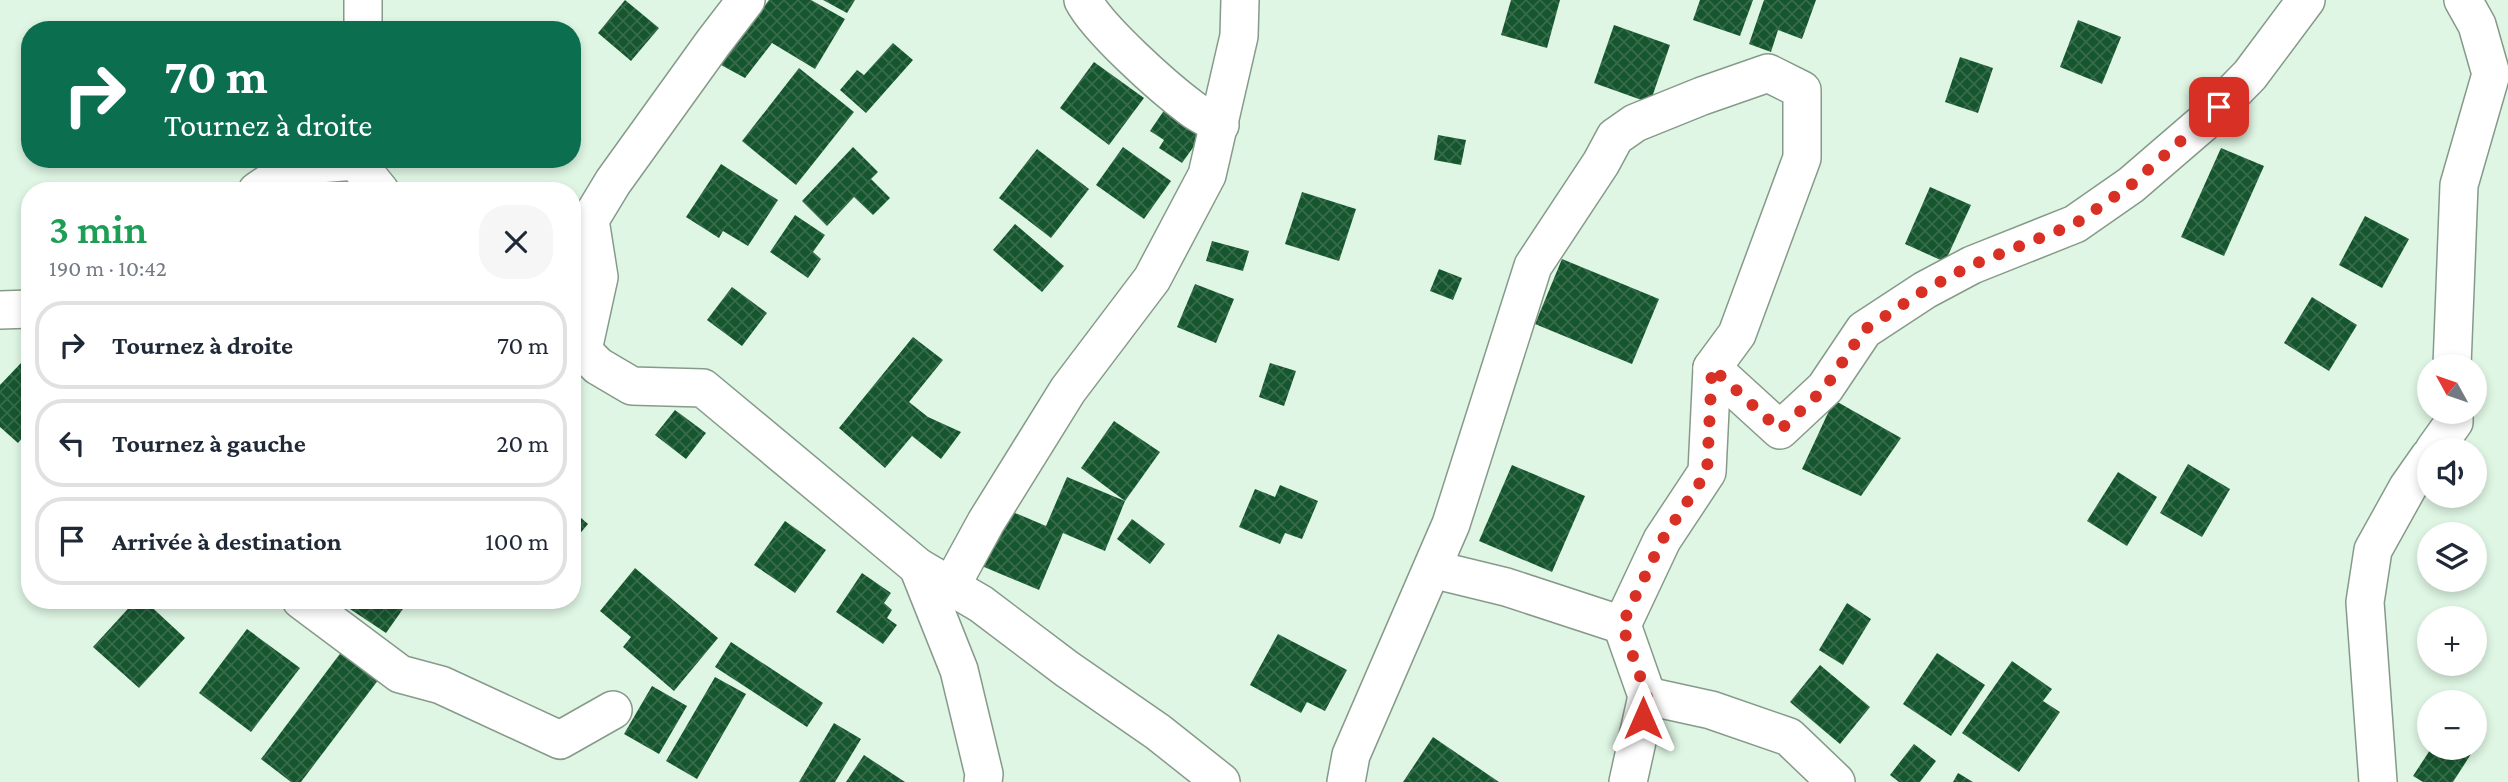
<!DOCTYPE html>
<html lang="fr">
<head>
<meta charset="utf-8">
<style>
	:root { --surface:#fff; --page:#f6f6f7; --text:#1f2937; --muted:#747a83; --line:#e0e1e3 }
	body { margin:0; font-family:"Crimson Pro",serif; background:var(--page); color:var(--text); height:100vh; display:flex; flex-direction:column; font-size:26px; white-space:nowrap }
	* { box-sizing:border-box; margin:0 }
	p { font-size:23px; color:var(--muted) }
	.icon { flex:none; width:38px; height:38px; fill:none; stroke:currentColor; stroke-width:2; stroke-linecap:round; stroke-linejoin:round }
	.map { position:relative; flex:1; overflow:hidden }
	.drawer { position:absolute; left:21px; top:182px; width:560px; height:427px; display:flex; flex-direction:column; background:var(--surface); border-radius:28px; box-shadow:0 4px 10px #0003 }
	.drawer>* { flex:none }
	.hud { position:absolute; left:21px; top:21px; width:560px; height:147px; border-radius:28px; box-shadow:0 4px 10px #0003; background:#0b6e4f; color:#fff; overflow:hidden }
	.needle { width:46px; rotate:310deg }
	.tools { position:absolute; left:2417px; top:354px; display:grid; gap:14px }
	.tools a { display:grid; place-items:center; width:70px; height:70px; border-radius:50%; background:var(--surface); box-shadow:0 4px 10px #0003; font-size:35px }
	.pin { position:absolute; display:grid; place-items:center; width:60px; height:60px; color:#fff; margin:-30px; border-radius:14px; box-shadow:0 4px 10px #0006 }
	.me { position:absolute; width:77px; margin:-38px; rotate:0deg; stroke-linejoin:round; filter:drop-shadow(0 0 5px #0008) }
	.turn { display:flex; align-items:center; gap:24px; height:147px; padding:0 28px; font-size:32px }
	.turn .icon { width:91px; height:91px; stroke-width:2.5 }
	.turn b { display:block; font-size:49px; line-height:60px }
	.round { display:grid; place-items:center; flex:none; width:74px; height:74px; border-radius:28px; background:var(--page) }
	.summary { display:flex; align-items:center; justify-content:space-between; height:119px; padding:0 28px }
	h1 { font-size:42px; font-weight:600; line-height:52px; color:#1e9e55 }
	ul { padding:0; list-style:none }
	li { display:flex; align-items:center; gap:21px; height:88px; margin:0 14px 10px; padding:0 14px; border:4px solid var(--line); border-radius:28px }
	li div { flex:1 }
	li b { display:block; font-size:26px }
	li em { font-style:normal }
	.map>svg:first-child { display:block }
	.building { fill:url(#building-cross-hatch) }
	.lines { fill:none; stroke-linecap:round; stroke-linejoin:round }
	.minor-casing { stroke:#869a8a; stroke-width:40 }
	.minor { stroke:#fff; stroke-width:37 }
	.route { stroke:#d93025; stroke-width:12; stroke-dasharray:0 21.6 }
</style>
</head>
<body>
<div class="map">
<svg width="2508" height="782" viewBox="0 0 2508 782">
	<defs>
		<pattern id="building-cross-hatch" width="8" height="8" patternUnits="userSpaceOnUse" patternTransform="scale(1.75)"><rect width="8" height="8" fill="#16562e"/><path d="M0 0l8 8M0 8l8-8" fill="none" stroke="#376b4b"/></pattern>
	</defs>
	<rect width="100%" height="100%" fill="#dff6e4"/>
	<g class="building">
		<path d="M 625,0 L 659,28 L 631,61 L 598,33 Z"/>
		<path d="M 769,0 L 811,0 L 845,19 L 815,69 L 772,43 L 745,78 L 721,65 Z"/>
		<path d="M 823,0 L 855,0 L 847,13 Z"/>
		<path d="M 1511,0 L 1560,0 L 1547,48 L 1501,35 Z"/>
		<path d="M 1700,0 L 1753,0 L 1740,36 L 1693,20 Z"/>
		<path d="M 1764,0 L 1816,0 L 1802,39 L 1778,30 L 1771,52 L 1749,44 Z"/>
		<path d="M 2078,20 L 2121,37 L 2102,84 L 2060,67 Z"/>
		<path d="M 1614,25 L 1670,45 L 1650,103 L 1594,83 Z"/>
		<path d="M 893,43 L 913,60 L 866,113 L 840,90 L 857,70 L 864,75 Z"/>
		<path d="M 1960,57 L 1993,68 L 1978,113 L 1945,102 Z"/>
		<path d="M 1094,62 L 1144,98 L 1109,145 L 1060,108 Z"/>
		<path d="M 799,68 L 854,112 L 796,185 L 742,141 Z"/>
		<path d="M 1167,106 L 1205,131 L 1182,163 L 1159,148 L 1164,140 L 1150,131 Z"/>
		<path d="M 1438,135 L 1466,140 L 1461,165 L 1434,160 Z"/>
		<path d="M 853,147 L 878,172 L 871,179 L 890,198 L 873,215 L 854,197 L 827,226 L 802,201 Z"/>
		<path d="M 1123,147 L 1171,181 L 1144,219 L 1096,185 Z"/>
		<path d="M 2221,148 L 2264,166 L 2224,256 L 2181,237 Z"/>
		<path d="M 1037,149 L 1089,189 L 1051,238 L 999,198 Z"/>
		<path d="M 721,164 L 778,200 L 748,246 L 723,231 L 719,238 L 686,217 Z"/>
		<path d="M 1930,187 L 1971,205 L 1945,262 L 1905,244 Z"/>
		<path d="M 1302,192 L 1356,209 L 1339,261 L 1285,244 Z"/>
		<path d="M 795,215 L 825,235 L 813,252 L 821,259 L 808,278 L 770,252 Z"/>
		<path d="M 2365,216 L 2409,239 L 2382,288 L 2339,265 Z"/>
		<path d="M 1015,224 L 1064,266 L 1042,292 L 993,250 Z"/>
		<path d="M 1212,241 L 1249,251 L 1243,271 L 1206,261 Z"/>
		<path d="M 1562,259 L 1659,299 L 1632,364 L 1535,324 Z"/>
		<path d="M 1439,269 L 1462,278 L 1453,300 L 1430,291 Z"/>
		<path d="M 1195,284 L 1234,299 L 1216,343 L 1177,327 Z"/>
		<path d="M 732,287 L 767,313 L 742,346 L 707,320 Z"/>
		<path d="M 2312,297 L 2357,325 L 2329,371 L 2284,343 Z"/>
		<path d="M 913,337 L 943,360 L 909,402 L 928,417 L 961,432 L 941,459 L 912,436 L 885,468 L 839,428 Z"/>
		<path d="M 21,363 L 30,371 L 30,429 L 18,443 L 0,427 L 0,385 Z"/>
		<path d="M 1270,363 L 1296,371 L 1284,406 L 1259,397 Z"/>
		<path d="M 1834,400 L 1901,438 L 1861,496 L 1802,469 Z"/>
		<path d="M 675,410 L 706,433 L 686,459 L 655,435 Z"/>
		<path d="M 1114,421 L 1160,452 L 1125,501 L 1081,468 Z"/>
		<path d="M 2188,464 L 2230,489 L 2202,537 L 2160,513 Z"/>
		<path d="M 1512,465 L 1585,496 L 1552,572 L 1479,541 Z"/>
		<path d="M 2118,472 L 2157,497 L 2127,546 L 2087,521 Z"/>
		<path d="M 1067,477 L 1125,501 L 1105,551 L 1063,533 L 1039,590 L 977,564 L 1001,507 L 1046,526 Z"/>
		<path d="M 1280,485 L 1318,501 L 1302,539 L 1285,533 L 1280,544 L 1239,527 L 1255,489 L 1275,497 Z"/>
		<path d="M 572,510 L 588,524 L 572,543 Z"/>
		<path d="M 1132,519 L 1165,544 L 1150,564 L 1117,539 Z"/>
		<path d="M 785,521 L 826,550 L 795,593 L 754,565 Z"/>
		<path d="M 635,568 L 718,638 L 674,691 L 623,647 L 631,637 L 600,611 Z"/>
		<path d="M 862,573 L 891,593 L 884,603 L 892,610 L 887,618 L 897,625 L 883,644 L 836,612 Z"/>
		<path d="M 136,600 L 144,600 L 185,638 L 139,688 L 93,647 Z"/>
		<path d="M 352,600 L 396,600 L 405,606 L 386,633 L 347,607 Z"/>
		<path d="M 1847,603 L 1871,619 L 1843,665 L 1819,650 Z"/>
		<path d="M 247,629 L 300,668 L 251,732 L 199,693 Z"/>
		<path d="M 1278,634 L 1347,670 L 1325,711 L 1307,702 L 1301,713 L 1250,685 Z"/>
		<path d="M 731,642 L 823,703 L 807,727 L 715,667 Z"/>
		<path d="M 342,651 L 379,679 L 301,782 L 291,782 L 261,759 Z"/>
		<path d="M 1937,653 L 1985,685 L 1951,736 L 1903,704 Z"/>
		<path d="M 2012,661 L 2052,689 L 2043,701 L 2060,712 L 2019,772 L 1962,733 Z"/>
		<path d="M 1820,665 L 1870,707 L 1840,744 L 1790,702 Z"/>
		<path d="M 715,677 L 746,694 L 697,779 L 666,761 Z"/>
		<path d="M 652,686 L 687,706 L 659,754 L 624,734 Z"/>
		<path d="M 834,723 L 861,739 L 835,782 L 799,782 Z"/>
		<path d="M 1433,737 L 1499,782 L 1403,782 Z"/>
		<path d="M 1914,744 L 1936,761 L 1920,782 L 1899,782 L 1890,775 Z"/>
		<path d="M 2432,747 L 2460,747 L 2471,754 L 2453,782 L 2423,782 L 2413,776 Z"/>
		<path d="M 864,755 L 905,782 L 846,782 Z"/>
		<path d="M 1958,773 L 1973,782 L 1953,782 Z"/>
	</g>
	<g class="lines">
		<defs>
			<g id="minor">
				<path d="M 363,0 L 363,30"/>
				<path d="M 1083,0 C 1098,29 1163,87 1191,108 C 1200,115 1210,119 1220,125"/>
				<path d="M 354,159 L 380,191"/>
				<path d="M 257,191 L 294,166 L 355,161"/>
				<path d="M 0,310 L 30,309"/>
				<path d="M 572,340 L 598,366 L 632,386 L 703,388 L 918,567 L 981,604 L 1067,669 L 1158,732 L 1221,782"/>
				<path d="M 583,350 L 599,277 L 590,220 L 613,182 L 713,43 L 746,0"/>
				<path d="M 2452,366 L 2459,185 L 2491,74 L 2477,25 L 2463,0"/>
				<path d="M 1712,368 L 1780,430 L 1825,388 L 1864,330 L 1925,290 L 1972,265 L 2075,224 L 2131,185 L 2203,123 L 2250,75 L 2306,0"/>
				<path d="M 2434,450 L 2454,422 L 2454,411"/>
				<path d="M 918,567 L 959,670 L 984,774 L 983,782"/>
				<path d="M 1432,569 L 1506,587 L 1622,625 L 1647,696 L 1628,782"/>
				<path d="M 951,586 L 986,522 L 1068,390 L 1152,279 L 1207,175 L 1239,36 L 1240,0"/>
				<path d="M 301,600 L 400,674 L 441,685 L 560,740 L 613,710"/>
				<path d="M 1647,696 L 1711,710 L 1789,737 L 1836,782"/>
				<path d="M 1346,782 L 1351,755 L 1451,524 L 1533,266 L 1601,163 L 1615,137 L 1635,123 L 1702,96 L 1768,73 L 1802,90 L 1802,158 L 1737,334 L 1712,368 L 1707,472 L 1662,540 L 1622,625"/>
				<path d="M 2378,782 L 2365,602 L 2373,550 L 2408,487 L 2429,457"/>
			</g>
		</defs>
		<use href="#minor" class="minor-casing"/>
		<use href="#minor" class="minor"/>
	</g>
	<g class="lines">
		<path class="route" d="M 1643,718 L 1647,696 L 1622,625 L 1662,540 L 1707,472 L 1712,368 L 1780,430 L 1825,388 L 1864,330 L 1925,290 L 1972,265 L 2075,224 L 2131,185 L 2219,107"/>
	</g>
</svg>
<div class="tools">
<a><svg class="needle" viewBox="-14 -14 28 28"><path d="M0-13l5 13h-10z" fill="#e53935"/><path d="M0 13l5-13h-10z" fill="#747a83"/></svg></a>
<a><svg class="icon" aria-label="sound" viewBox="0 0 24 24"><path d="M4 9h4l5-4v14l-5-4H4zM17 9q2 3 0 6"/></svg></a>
<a><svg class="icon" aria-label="layers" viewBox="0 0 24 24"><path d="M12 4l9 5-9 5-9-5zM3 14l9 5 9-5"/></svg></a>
<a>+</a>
<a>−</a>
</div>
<div class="pin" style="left:2219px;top:107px;background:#d93025"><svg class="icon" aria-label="arrive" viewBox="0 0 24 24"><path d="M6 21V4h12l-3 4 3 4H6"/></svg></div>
<svg class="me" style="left:1643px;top:718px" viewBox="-20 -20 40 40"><path d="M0-17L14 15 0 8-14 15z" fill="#d93025" stroke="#fff" stroke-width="4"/></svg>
<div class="hud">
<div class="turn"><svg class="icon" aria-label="right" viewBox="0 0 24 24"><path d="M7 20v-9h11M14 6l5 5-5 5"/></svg><div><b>70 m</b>Tournez à droite</div></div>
</div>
<section class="drawer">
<div class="summary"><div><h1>3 min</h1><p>190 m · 10:42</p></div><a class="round"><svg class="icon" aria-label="close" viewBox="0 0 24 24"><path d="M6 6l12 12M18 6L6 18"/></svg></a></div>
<ul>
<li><svg class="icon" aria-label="right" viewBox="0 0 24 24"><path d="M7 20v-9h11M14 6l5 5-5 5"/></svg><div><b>Tournez à droite</b></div><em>70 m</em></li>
<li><svg class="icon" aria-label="left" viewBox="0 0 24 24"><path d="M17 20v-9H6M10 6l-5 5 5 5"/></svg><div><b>Tournez à gauche</b></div><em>20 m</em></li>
<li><svg class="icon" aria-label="arrive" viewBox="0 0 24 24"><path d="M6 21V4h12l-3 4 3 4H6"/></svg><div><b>Arrivée à destination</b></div><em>100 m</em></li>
</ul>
</section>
</div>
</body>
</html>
